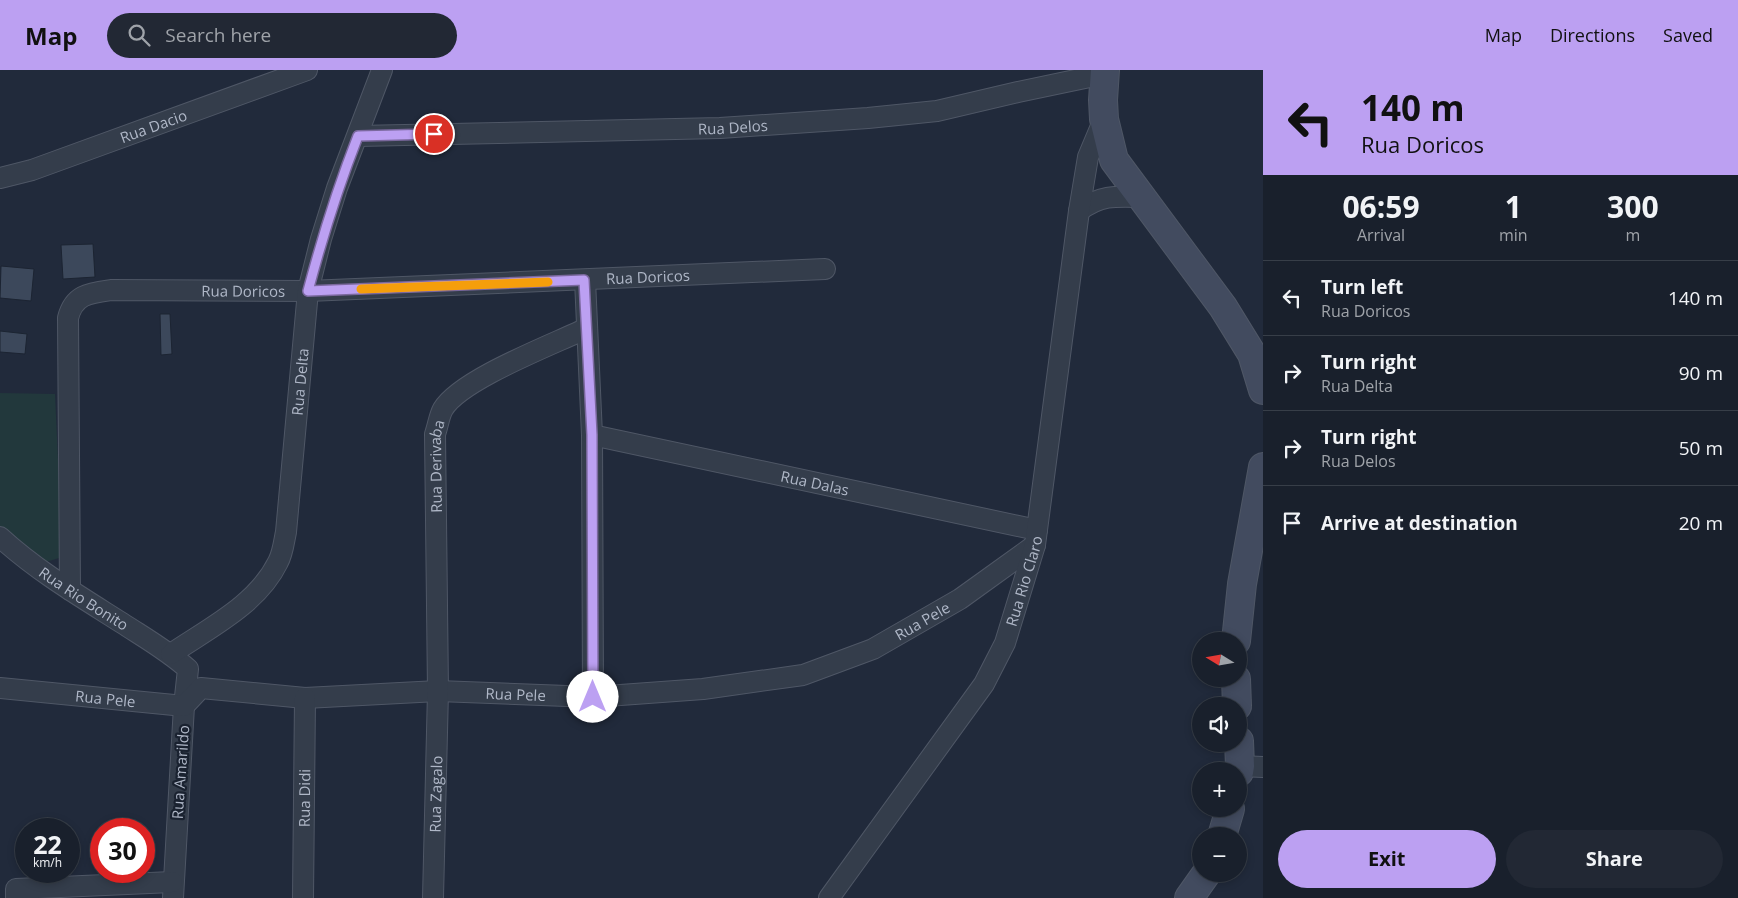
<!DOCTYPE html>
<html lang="en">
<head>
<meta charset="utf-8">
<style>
	:root { --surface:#19202c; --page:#222834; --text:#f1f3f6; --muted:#9fa3a9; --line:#373e48; --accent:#bca0f2 }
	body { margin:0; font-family:"Open Sans",sans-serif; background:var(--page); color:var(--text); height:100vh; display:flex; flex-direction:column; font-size:19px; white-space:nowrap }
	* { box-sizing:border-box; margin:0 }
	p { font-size:16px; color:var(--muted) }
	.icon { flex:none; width:28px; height:28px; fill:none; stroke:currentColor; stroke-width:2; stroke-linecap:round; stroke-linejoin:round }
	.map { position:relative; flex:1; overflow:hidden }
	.drawer { display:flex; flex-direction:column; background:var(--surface); width:475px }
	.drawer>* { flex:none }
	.banner { background:#bca0f2; color:#111; overflow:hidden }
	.needle { width:32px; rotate:281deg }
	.fabs { position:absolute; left:1192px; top:562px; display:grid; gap:10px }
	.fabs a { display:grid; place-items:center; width:55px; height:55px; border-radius:50%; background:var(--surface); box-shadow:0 2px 8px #0003,0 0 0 1px var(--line); font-size:25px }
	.speed { position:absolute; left:15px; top:748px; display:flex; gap:10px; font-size:25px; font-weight:700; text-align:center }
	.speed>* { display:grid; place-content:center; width:65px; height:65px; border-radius:50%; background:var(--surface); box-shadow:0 2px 8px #0003,0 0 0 1px var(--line); line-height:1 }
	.speed small { font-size:12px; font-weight:400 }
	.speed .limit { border:8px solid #d22; background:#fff; color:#111 }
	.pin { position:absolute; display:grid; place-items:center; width:42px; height:42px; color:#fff; margin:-21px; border:2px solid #fff; border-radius:50%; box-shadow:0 1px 5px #0007 }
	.me { position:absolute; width:55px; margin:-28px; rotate:0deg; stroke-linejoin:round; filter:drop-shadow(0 0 4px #0008) }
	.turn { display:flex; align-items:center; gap:18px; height:105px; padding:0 15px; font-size:22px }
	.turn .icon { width:65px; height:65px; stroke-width:2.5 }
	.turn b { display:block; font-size:35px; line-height:42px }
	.eta { display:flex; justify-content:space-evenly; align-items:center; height:85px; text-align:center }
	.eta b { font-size:30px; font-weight:700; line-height:35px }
	.button { display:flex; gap:10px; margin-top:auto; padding:10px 15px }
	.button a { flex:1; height:58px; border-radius:30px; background:var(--accent); color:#111; font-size:20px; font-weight:700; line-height:58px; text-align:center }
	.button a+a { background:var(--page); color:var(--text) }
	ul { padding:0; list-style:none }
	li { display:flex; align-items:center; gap:15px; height:75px; padding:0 15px; border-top:1px solid var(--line) }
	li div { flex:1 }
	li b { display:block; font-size:19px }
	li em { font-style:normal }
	header { display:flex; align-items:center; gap:30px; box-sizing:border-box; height:70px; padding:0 25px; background:var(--accent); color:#111 }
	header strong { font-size:24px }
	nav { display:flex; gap:28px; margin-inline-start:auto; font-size:18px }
	.search { width:350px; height:45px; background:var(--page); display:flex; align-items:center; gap:12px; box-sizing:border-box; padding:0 18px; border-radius:28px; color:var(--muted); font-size:19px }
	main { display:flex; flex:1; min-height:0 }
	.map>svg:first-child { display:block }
	.green { fill:#22383c }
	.building { fill:#3c485b; stroke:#1c2432 }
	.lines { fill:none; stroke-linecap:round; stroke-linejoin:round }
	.minor-casing { stroke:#4f5766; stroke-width:22 }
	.secondary-casing { stroke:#4f5766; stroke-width:30 }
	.minor { stroke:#343d4b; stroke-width:20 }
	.secondary { stroke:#424b5f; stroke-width:28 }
	.route-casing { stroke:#7a689d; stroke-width:12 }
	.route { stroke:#bca0f2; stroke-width:9 }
	.slow { stroke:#f59e0b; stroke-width:9 }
	.labels { text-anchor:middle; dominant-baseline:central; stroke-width:4.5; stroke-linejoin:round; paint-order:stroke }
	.street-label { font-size:15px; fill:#afb7c7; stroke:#1a2230 }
</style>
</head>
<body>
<header>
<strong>Map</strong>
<div class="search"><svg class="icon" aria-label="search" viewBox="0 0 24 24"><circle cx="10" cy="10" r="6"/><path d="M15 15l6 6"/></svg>Search here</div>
<nav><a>Map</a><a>Directions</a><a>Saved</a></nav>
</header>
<main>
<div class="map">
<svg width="1263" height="828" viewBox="0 0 1263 828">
	<rect width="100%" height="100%" fill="#212a3b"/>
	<path class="green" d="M 0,323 L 55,324 L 62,476 L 59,488 L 43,493 L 0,458 Z"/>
	<g class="building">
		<path d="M 93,174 L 95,207 L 63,209 L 61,175 Z"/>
		<path d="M 1,196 L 34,199 L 31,231 L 0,228 Z"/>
		<path d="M 160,244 L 170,244 L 172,284 L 161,285 Z"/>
		<path d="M 0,261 L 27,264 L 25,284 L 0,282 Z"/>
		<path d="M 107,801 L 141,801 L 141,807 L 107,809 Z"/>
	</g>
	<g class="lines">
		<defs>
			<g id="minor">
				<path id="s1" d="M 358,66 L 720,58 L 868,48 L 937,41 L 1018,22 L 1104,4"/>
				<path id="s2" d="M 0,108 L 32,100 L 307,0"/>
				<path d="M 1079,141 C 1100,125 1115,126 1141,127"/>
				<path d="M 585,210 L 592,365 L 593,627"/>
				<path id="s3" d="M 592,365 L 1037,460"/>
				<path id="s4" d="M 0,467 C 37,501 81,527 122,553 C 145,568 168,581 188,599 L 184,636 L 173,828"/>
				<path id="s5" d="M 70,520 L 68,248 C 74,224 90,223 112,220 L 308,221 L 825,199"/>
				<path id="s6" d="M 171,584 C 209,558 257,535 278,492 C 283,483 284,471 286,462 L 308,221 L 321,169 L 337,118 L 382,0"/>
				<path id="s7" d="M 0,618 L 184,636 L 201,618 L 305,628 L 438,621 L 593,627 L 703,619 L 803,605 L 873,579 L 960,529 L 1035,475"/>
				<path d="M 1240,696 L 1263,697"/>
				<path d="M 16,828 L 16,819 L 172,812"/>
				<path id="s8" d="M 303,828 L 305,628"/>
				<path id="s9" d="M 433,828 L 438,621 L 435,364 C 438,356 439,346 443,339 C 461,309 554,274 587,258"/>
				<path id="s10" d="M 829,828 L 984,614 L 1005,573 L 1035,475 L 1079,141 L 1088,87 L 1104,49"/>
			</g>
			<g id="secondary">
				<path d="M 1105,0 L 1103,30 L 1104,49 L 1114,90 L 1223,237 L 1252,284 L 1263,320"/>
				<path d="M 1236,571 L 1242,514 L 1263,397"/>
				<path d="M 1236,609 L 1237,636"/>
				<path d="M 1239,671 L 1240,696 L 1239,702"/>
				<path d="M 1222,766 L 1230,739"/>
				<path d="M 1189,828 L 1206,804"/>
			</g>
		</defs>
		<use href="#minor" class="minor-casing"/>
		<use href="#secondary" class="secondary-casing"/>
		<use href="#minor" class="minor"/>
		<use href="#secondary" class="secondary"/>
	</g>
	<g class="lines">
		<defs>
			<path id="route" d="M 434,64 L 358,66 C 338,117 322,168 308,221 L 584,210 L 592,365 L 593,627"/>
		</defs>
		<use href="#route" class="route-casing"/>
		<use href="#route" class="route"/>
		<path class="slow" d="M 361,219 L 548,212"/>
	</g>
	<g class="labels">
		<g class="street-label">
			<text stroke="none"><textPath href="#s2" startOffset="162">Rua Dacio</textPath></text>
			<text stroke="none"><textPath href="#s1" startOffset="375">Rua Delos</textPath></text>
			<text stroke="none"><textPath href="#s5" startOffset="865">Rua Doricos</textPath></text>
			<text stroke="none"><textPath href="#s5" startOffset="460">Rua Doricos</textPath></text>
			<text stroke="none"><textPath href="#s6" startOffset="325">Rua Delta</textPath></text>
			<text stroke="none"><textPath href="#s9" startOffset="432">Rua Derivaba</textPath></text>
			<text stroke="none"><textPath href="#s3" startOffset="228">Rua Dalas</textPath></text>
			<text stroke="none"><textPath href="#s10" startOffset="375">Rua Rio Claro</textPath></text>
			<text stroke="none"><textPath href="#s4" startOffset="104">Rua Rio Bonito</textPath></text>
			<text stroke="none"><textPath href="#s7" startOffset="945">Rua Pele</textPath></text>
			<text stroke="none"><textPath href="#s7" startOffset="525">Rua Pele</textPath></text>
			<text stroke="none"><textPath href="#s7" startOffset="106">Rua Pele</textPath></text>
			<text transform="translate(180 702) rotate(-86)">Rua Amarildo</text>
			<text stroke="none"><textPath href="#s9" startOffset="104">Rua Zagalo</textPath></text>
			<text stroke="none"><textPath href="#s8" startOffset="100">Rua Didi</textPath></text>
		</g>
	</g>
</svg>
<div class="fabs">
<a><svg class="needle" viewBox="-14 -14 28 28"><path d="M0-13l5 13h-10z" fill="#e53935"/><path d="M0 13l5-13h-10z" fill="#9fa3a9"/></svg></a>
<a><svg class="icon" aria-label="sound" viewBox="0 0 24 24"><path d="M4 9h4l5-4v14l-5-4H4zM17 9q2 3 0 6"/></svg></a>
<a>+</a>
<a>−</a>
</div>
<div class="speed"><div>22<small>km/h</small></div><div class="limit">30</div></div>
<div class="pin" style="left:434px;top:64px;background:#d93025"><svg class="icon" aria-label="arrive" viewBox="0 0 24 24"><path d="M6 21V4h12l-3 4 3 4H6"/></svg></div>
<svg class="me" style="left:593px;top:627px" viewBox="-20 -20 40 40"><circle r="19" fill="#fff"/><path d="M0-13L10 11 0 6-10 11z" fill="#bca0f2"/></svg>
</div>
<section class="drawer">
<div class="banner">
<div class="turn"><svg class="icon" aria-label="left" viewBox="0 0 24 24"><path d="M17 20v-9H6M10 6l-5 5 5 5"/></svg><div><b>140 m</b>Rua Doricos</div></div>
</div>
<div class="eta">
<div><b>06:59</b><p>Arrival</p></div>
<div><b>1</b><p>min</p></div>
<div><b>300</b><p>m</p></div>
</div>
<ul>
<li><svg class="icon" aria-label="left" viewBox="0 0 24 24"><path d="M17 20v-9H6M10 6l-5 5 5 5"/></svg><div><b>Turn left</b><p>Rua Doricos</p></div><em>140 m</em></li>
<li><svg class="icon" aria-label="right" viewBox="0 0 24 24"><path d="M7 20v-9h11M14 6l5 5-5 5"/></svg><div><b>Turn right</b><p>Rua Delta</p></div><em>90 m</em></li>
<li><svg class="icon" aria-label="right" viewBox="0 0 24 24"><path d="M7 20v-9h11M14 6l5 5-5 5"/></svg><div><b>Turn right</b><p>Rua Delos</p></div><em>50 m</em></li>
<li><svg class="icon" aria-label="arrive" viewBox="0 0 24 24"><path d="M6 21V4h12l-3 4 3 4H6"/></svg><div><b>Arrive at destination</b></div><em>20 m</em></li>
</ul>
<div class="button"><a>Exit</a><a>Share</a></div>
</section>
</main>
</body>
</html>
